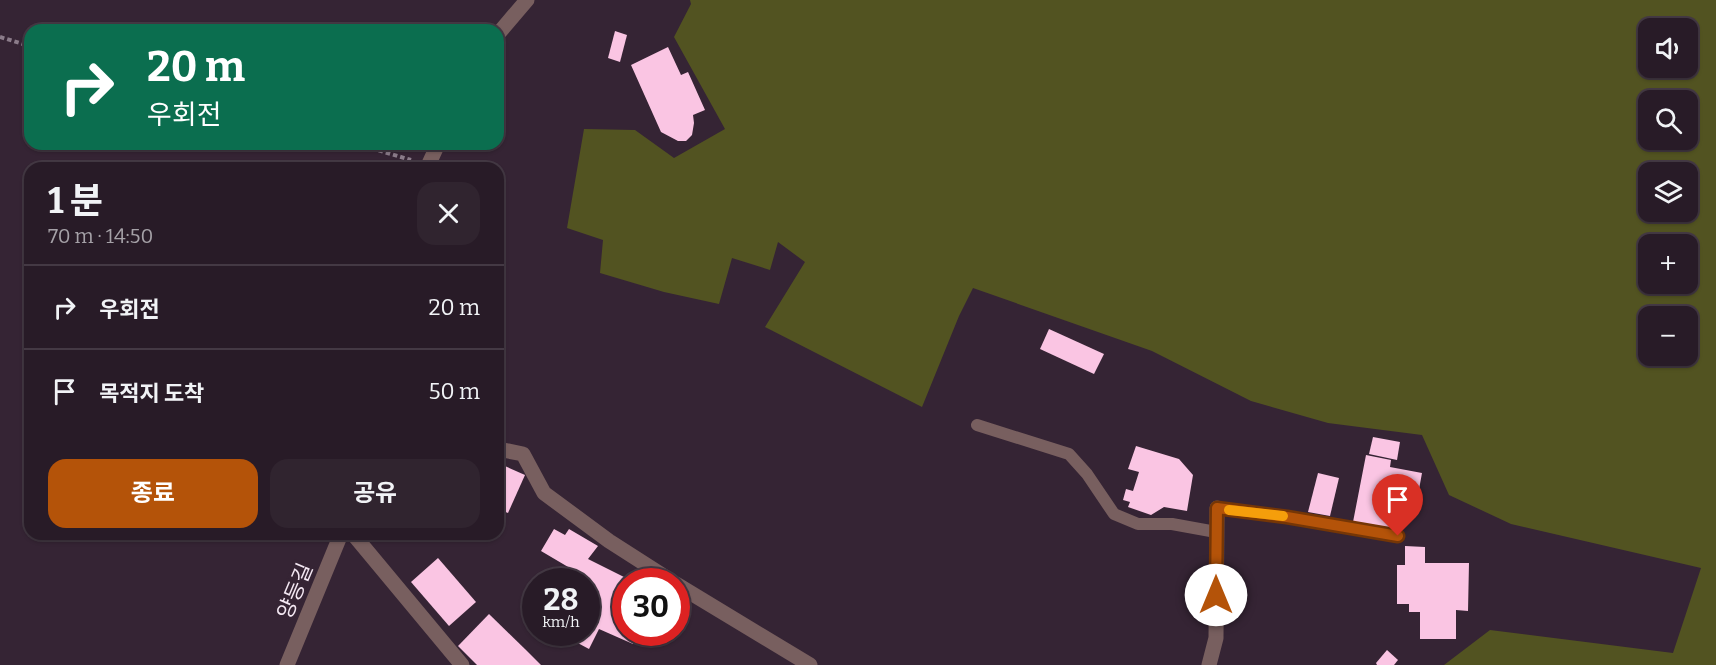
<!DOCTYPE html>
<html lang="ko">
<head>
<meta charset="utf-8">
<style>
	:root { --surface:#281b27; --page:#30242f; --text:#f1f3f6; --muted:#a5a1a7; --line:#443944; --accent:#b45309 }
	body { margin:0; font-family:Bitter,"Noto Sans KR",serif; background:var(--page); color:var(--text); height:100vh; display:flex; flex-direction:column; font-size:22px; white-space:nowrap }
	* { box-sizing:border-box; margin:0 }
	p { font-size:20px; color:var(--muted) }
	.icon { flex:none; width:33px; height:33px; fill:none; stroke:currentColor; stroke-width:2; stroke-linecap:round; stroke-linejoin:round }
	.map { position:relative; flex:1; overflow:hidden }
	.sheet { position:absolute; left:24px; top:162px; width:480px; height:378px; display:flex; flex-direction:column; background:var(--surface); border-radius:18px; box-shadow:0 2px 4px #0004,0 0 0 2px var(--line) }
	.sheet>* { flex:none }
	.top-card { position:absolute; left:24px; top:24px; width:480px; height:126px; border-radius:18px; box-shadow:0 2px 4px #0004,0 0 0 2px var(--line); background:#0b6e4f; color:#fff; overflow:hidden }
	.tools { position:absolute; left:1638px; top:18px; display:grid; gap:12px }
	.tools a { display:grid; place-items:center; width:60px; height:60px; border-radius:12px; background:var(--surface); box-shadow:0 2px 4px #0004,0 0 0 2px var(--line); font-size:30px }
	.speed { position:absolute; left:522px; top:568px; display:flex; gap:12px; font-size:30px; font-weight:700; text-align:center }
	.speed>* { display:grid; place-content:center; width:78px; height:78px; border-radius:50%; background:var(--surface); box-shadow:0 2px 4px #0004,0 0 0 2px var(--line); line-height:1 }
	.speed small { font-size:15px; font-weight:400 }
	.speed .limit { border:9px solid #d22; background:#fff; color:#111 }
	.pin { position:absolute; display:grid; place-items:center; width:51px; height:51px; color:#fff; margin:-62px -26px; border-radius:50% 50% 50% 0; rotate:-45deg; box-shadow:0 0 6px #0007 }
	.pin .icon { rotate:45deg }
	.me { position:absolute; width:66px; margin:-33px; rotate:0deg; stroke-linejoin:round; filter:drop-shadow(0 0 4px #0008) }
	.turn { display:flex; align-items:center; gap:21px; height:126px; padding:0 24px; font-size:27px }
	.turn .icon { width:78px; height:78px; stroke-width:2.5 }
	.turn b { display:block; font-size:42px; line-height:51px }
	.round { display:grid; place-items:center; flex:none; width:63px; height:63px; border-radius:18px; background:var(--page) }
	.summary { display:flex; align-items:center; justify-content:space-between; height:102px; padding:0 24px }
	h1 { font-size:36px; font-weight:700; line-height:45px }
	.primary-button { display:flex; gap:12px; margin-top:auto; padding:12px 24px }
	.primary-button a { flex:1; height:69px; border-radius:18px; background:var(--accent); color:#fff; font-size:24px; font-weight:700; line-height:69px; text-align:center }
	.primary-button a+a { background:var(--page); color:var(--text) }
	ul { padding:0; list-style:none }
	li { display:flex; align-items:center; gap:18px; height:84px; padding:0 24px; border-top:2px solid var(--line) }
	li div { flex:1 }
	li b { display:block; font-size:22px }
	li em { font-style:normal }
	.map>svg:first-child { display:block }
	.green { fill:#525321; fill-rule:evenodd }
	.building { fill:#fac5e3 }
	.lines { fill:none; stroke-linecap:round; stroke-linejoin:round }
	.path { stroke:#8b7c8a; stroke-width:4; stroke-dasharray:4.5 3; stroke-linecap:butt }
	.service { stroke:#785f5f; stroke-width:12 }
	.minor { stroke:#785f5f; stroke-width:15 }
	.route-casing { stroke:#753606; stroke-width:15 }
	.route { stroke:#b45309; stroke-width:10 }
	.slow { stroke:#f59e0b; stroke-width:10 }
	.labels { text-anchor:middle; dominant-baseline:central; stroke-width:6; stroke-linejoin:round; paint-order:stroke }
	.street-label { font-size:21px; fill:#f4e8f3; stroke:#352434 }
</style>
</head>
<body>
<div class="map">
<svg width="1716" height="665" viewBox="0 0 1716 665">
	<rect width="100%" height="100%" fill="#352434"/>
	<path class="green" d="M 690,0 L 1716,0 L 1716,665 L 1444,665 L 1490,630 L 1673,653 L 1701,568 L 1511,524 L 1449,495 L 1422,435 L 1328,423 L 1251,401 L 1152,351 L 973,288 L 959,316 L 922,407 L 765,327 L 805,262 L 778,242 L 770,270 L 732,258 L 719,304 L 664,292 L 600,273 L 603,240 L 567,228 L 584,129 L 635,130 L 674,158 L 725,129 L 674,37 L 691,4 ZM 1648,28 L 1688,28 L 1688,68 L 1648,68 ZM 1648,100 L 1688,100 L 1688,140 L 1648,140 ZM 1648,172 L 1688,172 L 1688,212 L 1648,212 ZM 1648,244 L 1688,244 L 1688,284 L 1648,284 ZM 1648,316 L 1688,316 L 1688,356 L 1648,356 Z"/>
	<g class="building">
		<path d="M 615,31 L 627,35 L 620,62 L 608,58 Z"/>
		<path d="M 668,47 L 681,75 L 688,72 L 705,110 L 693,115 L 694,123 L 692,135 L 686,141 L 678,141 L 661,132 L 631,65 Z"/>
		<path d="M 1049,329 L 1104,354 L 1094,374 L 1040,349 Z"/>
		<path d="M 1373,437 L 1400,442 L 1397,460 L 1369,454 Z"/>
		<path d="M 1136,446 L 1179,459 L 1193,475 L 1187,511 L 1164,507 L 1151,515 L 1128,507 L 1130,502 L 1123,500 L 1126,489 L 1133,491 L 1139,472 L 1128,469 Z"/>
		<path d="M 1366,455 L 1391,460 L 1390,467 L 1422,473 L 1416,506 L 1402,504 L 1397,530 L 1353,522 Z"/>
		<path d="M 498,463 L 525,475 L 508,513 L 498,509 Z"/>
		<path d="M 1318,473 L 1339,478 L 1330,516 L 1308,512 Z"/>
		<path d="M 554,529 L 565,535 L 569,529 L 598,546 L 588,559 L 626,578 L 611,605 L 626,612 L 626,633 L 639,633 L 633,644 L 599,629 L 589,649 L 574,641 L 578,633 L 586,633 L 586,582 L 576,582 L 580,574 L 541,551 Z"/>
		<path d="M 1405,546 L 1425,547 L 1425,563 L 1469,563 L 1468,611 L 1456,610 L 1456,639 L 1420,639 L 1420,612 L 1409,612 L 1409,604 L 1397,604 L 1397,565 L 1405,565 Z"/>
		<path d="M 438,558 L 476,602 L 449,626 L 411,582 Z"/>
		<path d="M 489,614 L 527,651 L 541,665 L 477,665 L 458,646 Z"/>
		<path d="M 1387,650 L 1398,660 L 1394,665 L 1377,665 L 1376,663 Z"/>
	</g>
	<g class="lines">
		<g class="path">
			<path d="M 0,37 L 30,46"/>
			<path d="M 357,144 L 411,160"/>
		</g>
		<g class="service">
			<path d="M 977,425 L 1069,454 L 1087,474 L 1114,514 L 1138,524 L 1172,524 L 1216,532"/>
			<path d="M 1217,508 L 1287,517 L 1398,536"/>
		</g>
		<g class="minor">
			<path d="M 498,34 L 527,0"/>
			<path d="M 427,168 L 438,144"/>
			<path d="M 498,449 L 523,454 L 544,493 L 609,541 L 673,582"/>
			<path d="M 353,534 L 462,665"/>
			<path d="M 676,584 L 810,665"/>
			<path d="M 287,665 L 341,534"/>
			<path d="M 1209,665 L 1216,638 L 1217,508"/>
		</g>
	</g>
	<g class="lines">
		<defs>
			<path id="route" d="M 1216,595 L 1217,508 L 1287,517 L 1398,536"/>
		</defs>
		<use href="#route" class="route-casing"/>
		<use href="#route" class="route"/>
		<path class="slow" d="M 1229,510 L 1283,516"/>
	</g>
	<g class="labels">
		<g class="street-label">
			<text transform="translate(295 591) rotate(-67)">양등길</text>
		</g>
	</g>
</svg>
<div class="tools">
<a><svg class="icon" aria-label="sound" viewBox="0 0 24 24"><path d="M4 9h4l5-4v14l-5-4H4zM17 9q2 3 0 6"/></svg></a>
<a><svg class="icon" aria-label="search" viewBox="0 0 24 24"><circle cx="10" cy="10" r="6"/><path d="M15 15l6 6"/></svg></a>
<a><svg class="icon" aria-label="layers" viewBox="0 0 24 24"><path d="M12 4l9 5-9 5-9-5zM3 14l9 5 9-5"/></svg></a>
<a>+</a>
<a>−</a>
</div>
<div class="speed"><div>28<small>km/h</small></div><div class="limit">30</div></div>
<div class="pin" style="left:1398px;top:536px;background:#d93025"><svg class="icon" aria-label="arrive" viewBox="0 0 24 24"><path d="M6 21V4h12l-3 4 3 4H6"/></svg></div>
<svg class="me" style="left:1216px;top:595px" viewBox="-20 -20 40 40"><circle r="19" fill="#fff"/><path d="M0-13L10 11 0 6-10 11z" fill="#b45309"/></svg>
<div class="top-card">
<div class="turn"><svg class="icon" aria-label="right" viewBox="0 0 24 24"><path d="M7 20v-9h11M14 6l5 5-5 5"/></svg><div><b>20 m</b>우회전</div></div>
</div>
<section class="sheet">
<div class="summary"><div><h1>1 분</h1><p>70 m · 14:50</p></div><a class="round"><svg class="icon" aria-label="close" viewBox="0 0 24 24"><path d="M6 6l12 12M18 6L6 18"/></svg></a></div>
<ul>
<li><svg class="icon" aria-label="right" viewBox="0 0 24 24"><path d="M7 20v-9h11M14 6l5 5-5 5"/></svg><div><b>우회전</b></div><em>20 m</em></li>
<li><svg class="icon" aria-label="arrive" viewBox="0 0 24 24"><path d="M6 21V4h12l-3 4 3 4H6"/></svg><div><b>목적지 도착</b></div><em>50 m</em></li>
</ul>
<div class="primary-button"><a>종료</a><a>공유</a></div>
</section>
</div>
</body>
</html>
